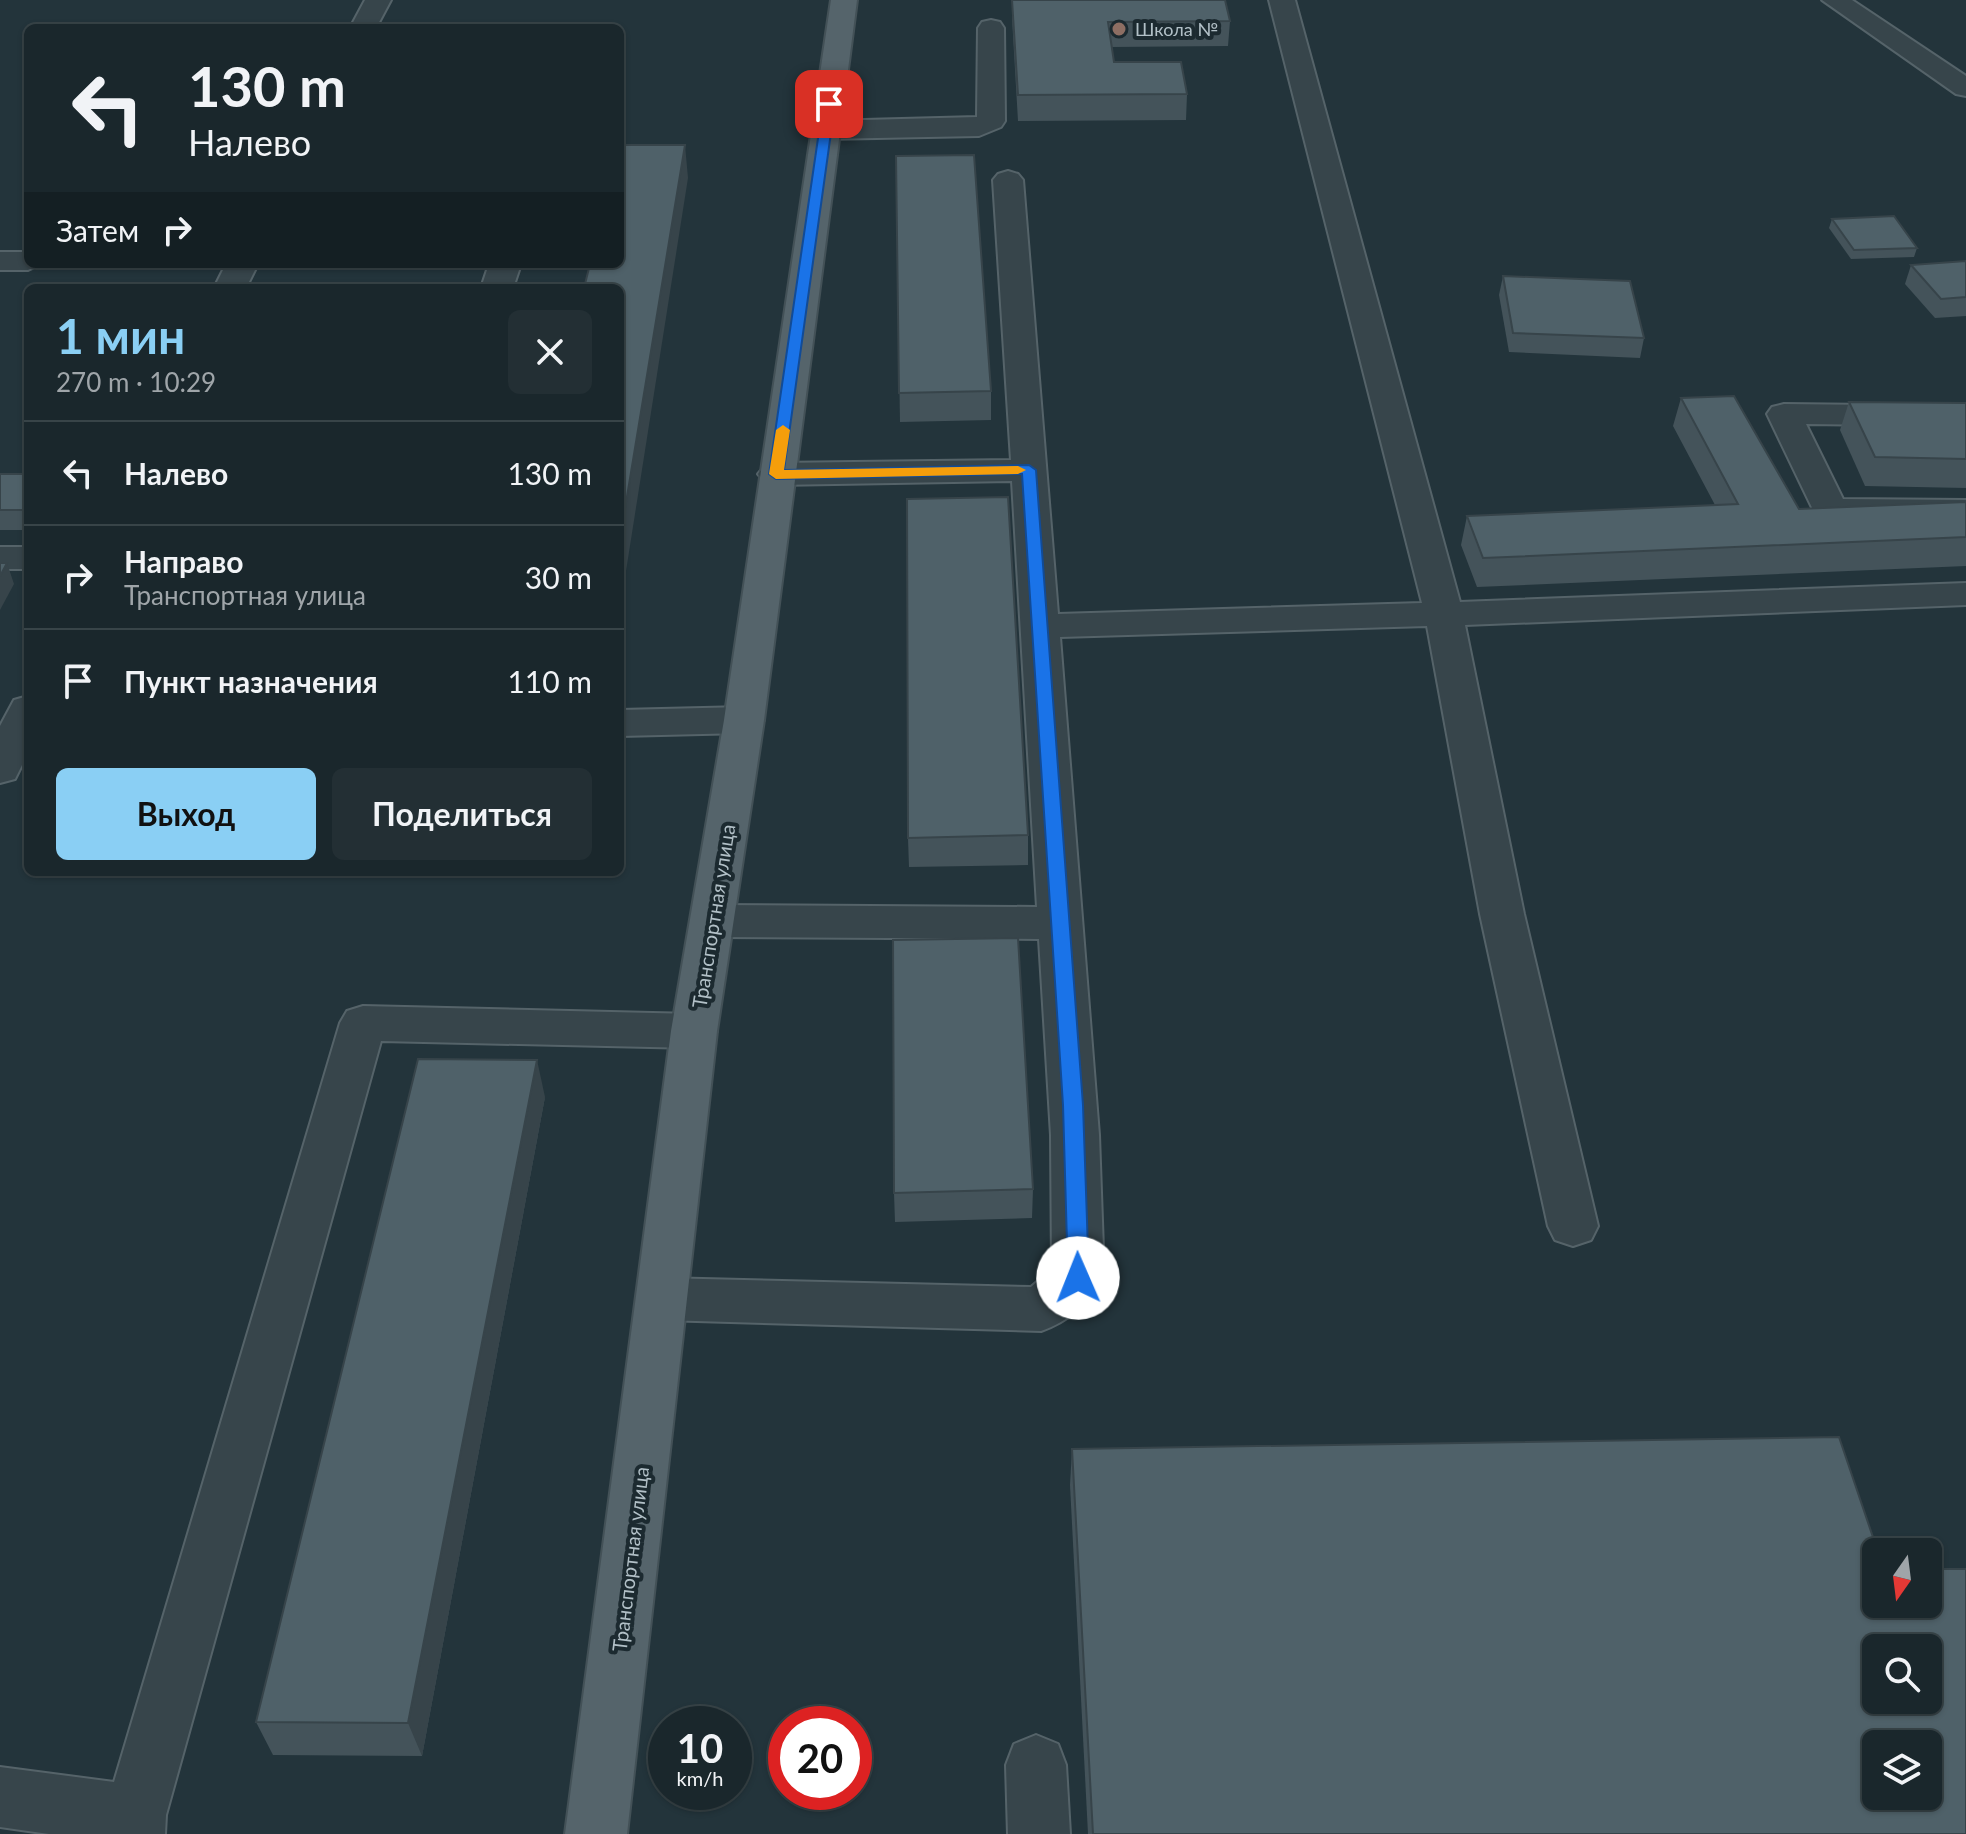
<!DOCTYPE html>
<html lang="ru">
<head>
<meta charset="utf-8">
<style>
	:root { --surface:#1a272c; --page:#232f34; --text:#f1f3f6; --muted:#9fa5a9; --line:#384448; --accent:#8acff4 }
	body { margin:0; font-family:Lato,sans-serif; background:var(--page); color:var(--text); height:100vh; display:flex; flex-direction:column; font-size:30px; white-space:nowrap }
	* { box-sizing:border-box; margin:0 }
	p { font-size:26px; color:var(--muted) }
	.icon { flex:none; width:44px; height:44px; fill:none; stroke:currentColor; stroke-width:2; stroke-linecap:round; stroke-linejoin:round }
	.map { position:relative; flex:1; overflow:hidden }
	.panel { position:absolute; left:24px; top:284px; width:600px; height:592px; display:flex; flex-direction:column; background:var(--surface); border-radius:12px; box-shadow:0 2px 6px #0004,0 0 0 2px var(--line) }
	.panel>* { flex:none }
	.hud { position:absolute; left:24px; top:24px; width:600px; height:244px; border-radius:12px; box-shadow:0 2px 6px #0004,0 0 0 2px var(--line); background:#1a272c; color:var(--text); overflow:hidden }
	.needle { width:52px; rotate:194deg }
	.buttons { position:absolute; left:1862px; top:1538px; display:grid; gap:16px }
	.buttons a { display:grid; place-items:center; width:80px; height:80px; border-radius:12px; background:var(--surface); box-shadow:0 2px 6px #0004,0 0 0 2px var(--line); font-size:40px }
	.speed { position:absolute; left:648px; top:1706px; display:flex; gap:16px; font-size:40px; font-weight:700; text-align:center }
	.speed>* { display:grid; place-content:center; width:104px; height:104px; border-radius:50%; background:var(--surface); box-shadow:0 2px 6px #0004,0 0 0 2px var(--line); line-height:1 }
	.speed small { font-size:20px; font-weight:400 }
	.speed .limit { border:12px solid #d22; background:#fff; color:#111 }
	.pin { position:absolute; display:grid; place-items:center; width:68px; height:68px; color:#fff; margin:-34px; border-radius:16px; box-shadow:0 4px 12px #0006 }
	.me { position:absolute; width:88px; margin:-44px; rotate:359deg; stroke-linejoin:round; filter:drop-shadow(0 0 6px #0008) }
	.turn { display:flex; align-items:center; gap:28px; height:168px; padding:0 32px; font-size:36px }
	.turn .icon { width:104px; height:104px; stroke-width:2.5 }
	.turn b { display:block; font-size:56px; line-height:68px }
	.then { display:flex; align-items:center; height:76px; padding:0 32px; background:#0003; gap:16px; font-size:30px }
	.round { display:grid; place-items:center; flex:none; width:84px; height:84px; border-radius:12px; background:var(--page) }
	.overview { display:flex; align-items:center; justify-content:space-between; height:136px; padding:0 32px }
	h1 { font-size:48px; font-weight:700; line-height:60px; color:var(--accent) }
	.cta { display:flex; gap:16px; margin-top:auto; padding:16px 32px }
	.cta a { flex:1; height:92px; border-radius:12px; background:var(--accent); color:#111; font-size:32px; font-weight:700; line-height:92px; text-align:center }
	.cta a+a { background:var(--page); color:var(--text) }
	ul { padding:0; list-style:none }
	li { display:flex; align-items:center; gap:24px; height:104px; padding:0 32px; border-top:2px solid var(--line) }
	li div { flex:1 }
	li b { display:block; font-size:30px }
	li em { font-style:normal }
	.map>svg:first-child { display:block }
	.lines { fill:none; stroke-linecap:round; stroke-linejoin:round }
	.minor-casing { stroke:#556369; stroke-width:4 }
	.major-casing { stroke:#435157; stroke-width:4 }
	.minor { fill:#37454b; fill-rule:evenodd }
	.major { fill:#55646b; fill-rule:evenodd }
	.wall { fill:#44535a }
	.shaded-wall { fill:#37444a }
	.building { fill:#4f6169; stroke:#37444a; stroke-width:2; fill-rule:evenodd }
	.route { fill:#1a73e8; stroke:#114b97; stroke-width:2 }
	.slow { fill:#f59e0b }
	.education-dot { fill:#8d6e63; stroke:#1c2a30; stroke-width:3 }
	.labels { text-anchor:middle; dominant-baseline:central; stroke-width:8; stroke-linejoin:round; paint-order:stroke }
	.far-poi-label { font-size:18px; fill:#b2c0c7; stroke:#1c2a30; text-anchor:start }
	.street-label { font-size:20px; fill:#b2c0c7; stroke:#1c2a30 }
</style>
</head>
<body>
<div class="map">
<svg width="1966" height="1834" viewBox="0 0 1966 1834">
	<rect width="100%" height="100%" fill="#23343b"/>
	<g class="lines">
		<defs>
			<g id="minor">
				<path d="M 365,0 L 391,0 L 376,28 L 350,28 Z"/>
				<path d="M 1269,0 L 1295,0 L 1460,602 L 1966,583 L 1966,605 L 1465,625 L 1524,914 L 1598,1226 L 1591,1240 L 1573,1246 L 1555,1240 L 1548,1226 L 1480,914 L 1427,626 L 1060,637 L 1099,1135 L 1104,1278 C 1091,1303 1067,1322 1041,1331 L 662,1320 L 644,1314 L 636,1299 L 644,1284 L 662,1278 L 1031,1287 L 1052,1269 L 1051,1135 L 1039,939 L 713,937 L 697,932 L 691,921 L 697,910 L 713,905 L 1037,907 L 1012,481 L 776,485 L 764,481 L 758,474 L 764,467 L 776,463 L 1011,460 L 993,180 L 998,174 L 1008,171 L 1018,174 L 1023,180 L 1058,614 L 1422,603 Z"/>
				<path d="M 1822,0 L 1852,0 L 1966,76 L 1966,96 L 1956,94 Z"/>
				<path d="M 991,20 L 1000,22 L 1004,28 L 1005,121 L 1001,127 L 979,136 L 826,139 L 816,136 L 812,130 L 816,124 L 826,121 L 977,117 L 978,28 L 982,22 Z"/>
				<path d="M 0,252 L 28,252 L 28,264 L 41,264 L 28,270 L 0,270 Z"/>
				<path d="M 226,264 L 258,264 L 246,288 L 214,288 Z"/>
				<path d="M 489,264 L 521,264 L 513,288 L 481,288 Z"/>
				<path d="M 1784,404 L 1966,406 L 1966,426 L 1806,424 L 1843,499 L 1966,500 L 1966,522 L 1830,521 L 1817,518 L 1767,414 L 1772,407 Z"/>
				<rect x="0" y="547" width="28" height="22"/>
				<path d="M 28,696 L 28,753 L 15,779 L 0,783 L 0,726 L 14,700 Z"/>
				<path d="M 744,707 L 758,711 L 764,720 L 758,729 L 744,733 L 620,736 L 620,710 Z"/>
				<path d="M 363,1006 L 694,1014 L 710,1019 L 717,1031 L 710,1043 L 694,1048 L 381,1041 L 166,1815 L 165,1834 L 49,1834 L 0,1827 L 0,1767 L 114,1782 L 340,1023 L 347,1011 Z"/>
				<path d="M 1036,1735 L 1058,1744 L 1066,1765 L 1070,1834 L 1008,1834 L 1006,1765 L 1014,1744 Z"/>
			</g>
			<path id="major" d="M 831,0 L 857,0 L 764,720 L 717,1031 L 627,1834 L 565,1834 L 671,1031 L 724,720 Z"/>
		</defs>
		<use href="#minor" class="minor-casing"/>
		<use href="#major" class="major-casing"/>
		<use href="#minor" class="minor"/>
		<use href="#major" class="major"/>
	</g>
	<g class="wall">
		<path d="M 1012,0 L 1230,21 L 1228,46 L 1112,47 L 1114,62 L 1187,94 L 1186,120 L 1018,121 L 1012,18 Z"/>
		<path d="M 896,156 L 991,391 L 991,420 L 900,422 Z"/>
		<path d="M 1832,219 L 1917,248 L 1914,257 L 1851,259 L 1829,228 Z"/>
		<path d="M 1966,261 L 1966,316 L 1935,318 L 1905,284 L 1911,265 Z"/>
		<path d="M 1503,276 L 1644,338 L 1640,358 L 1509,352 L 1499,295 Z"/>
		<path d="M 1681,398 L 1799,509 L 1966,502 L 1966,566 L 1477,587 L 1461,545 L 1467,516 L 1715,505 L 1673,426 Z"/>
		<path d="M 1849,402 L 1966,403 L 1966,488 L 1865,486 L 1840,430 Z"/>
		<rect x="0" y="474" width="28" height="56"/>
		<path d="M 1028,835 L 1028,865 L 909,867 L 908,838 Z"/>
		<path d="M 545,1097 L 422,1756 L 273,1755 L 256,1722 Z"/>
		<path d="M 1033,1189 L 1032,1218 L 895,1222 L 894,1193 Z"/>
		<path d="M 1072,1449 L 1876,1604 L 1966,1834 L 1088,1834 L 1070,1485 Z"/>
	</g>
	<g class="shaded-wall">
		<path d="M 685,145 L 688,178 L 620,609 L 620,539 Z"/>
		<path d="M 7,563 L 14,584 L 0,610 L 0,576 Z"/>
		<path d="M 537,1060 L 545,1097 L 422,1756 L 408,1723 Z"/>
	</g>
	<g class="building">
		<path d="M 1012,0 L 1225,0 L 1230,21 L 1108,22 L 1114,62 L 1181,62 L 1187,94 L 1018,95 Z"/>
		<path d="M 620,145 L 685,145 L 620,539 L 620,288 L 584,288 L 590,264 L 620,264 Z"/>
		<path d="M 974,155 L 991,391 L 899,393 L 896,156 Z"/>
		<path d="M 1894,216 L 1917,248 L 1854,250 L 1832,219 Z"/>
		<path d="M 1966,261 L 1966,297 L 1941,299 L 1911,265 Z"/>
		<path d="M 1503,276 L 1630,281 L 1644,338 L 1513,333 Z"/>
		<path d="M 1734,396 L 1799,509 L 1966,502 L 1966,537 L 1483,558 L 1467,516 L 1738,504 L 1681,398 Z"/>
		<path d="M 1849,402 L 1966,403 L 1966,459 L 1875,457 Z"/>
		<rect x="0" y="474" width="28" height="36"/>
		<path d="M 1008,497 L 1028,835 L 908,838 L 907,499 Z"/>
		<path d="M 0,563 L 7,563 L 0,576 Z"/>
		<path d="M 1018,938 L 1033,1189 L 894,1193 L 893,940 Z"/>
		<path d="M 418,1059 L 537,1060 L 408,1723 L 256,1722 Z"/>
		<path d="M 1839,1437 L 1878,1552 L 1876,1552 L 1876,1604 L 1928,1604 L 1928,1569 L 1966,1569 L 1966,1834 L 1093,1834 L 1072,1449 ZM 1876,1648 L 1928,1648 L 1928,1700 L 1876,1700 ZM 1876,1744 L 1928,1744 L 1928,1796 L 1876,1796 Z"/>
	</g>
	<path class="route" d="M 829,101 L 835,104 L 784,470 L 1029,465 L 1036,470 L 1083,1105 L 1089,1278 L 1086,1284 L 1078,1287 L 1071,1284 L 1068,1278 L 1063,1105 L 1022,474 L 776,479 L 769,474 L 823,104 Z"/>
	<path class="slow" d="M 783,425 L 790,430 L 784,470 L 1018,466 L 1026,470 L 1018,474 L 776,479 L 769,474 L 776,430 Z"/>
	<circle class="education-dot" cx="1119" cy="29" r="8"/>
	<g class="labels">
		<g class="far-poi-label">
			<text x="1135" y="29">Школа №</text>
		</g>
		<g class="street-label">
			<text transform="translate(713 916) rotate(-81)">Транспортная улица</text>
			<text transform="translate(630 1559) rotate(-83)">Транспортная улица</text>
		</g>
	</g>
</svg>
<div class="buttons">
<a><svg class="needle" viewBox="-14 -14 28 28"><path d="M0-13l5 13h-10z" fill="#e53935"/><path d="M0 13l5-13h-10z" fill="#9fa5a9"/></svg></a>
<a><svg class="icon" aria-label="search" viewBox="0 0 24 24"><circle cx="10" cy="10" r="6"/><path d="M15 15l6 6"/></svg></a>
<a><svg class="icon" aria-label="layers" viewBox="0 0 24 24"><path d="M12 4l9 5-9 5-9-5zM3 14l9 5 9-5"/></svg></a>
</div>
<div class="speed"><div>10<small>km/h</small></div><div class="limit">20</div></div>
<div class="pin" style="left:829px;top:104px;background:#d93025"><svg class="icon" aria-label="arrive" viewBox="0 0 24 24"><path d="M6 21V4h12l-3 4 3 4H6"/></svg></div>
<svg class="me" style="left:1078px;top:1278px" viewBox="-20 -20 40 40"><circle r="19" fill="#fff"/><path d="M0-13L10 11 0 6-10 11z" fill="#1a73e8"/></svg>
<div class="hud">
<div class="turn"><svg class="icon" aria-label="left" viewBox="0 0 24 24"><path d="M17 20v-9H6M10 6l-5 5 5 5"/></svg><div><b>130 m</b>Налево</div></div>
<div class="then">Затем<svg class="icon" aria-label="right" viewBox="0 0 24 24"><path d="M7 20v-9h11M14 6l5 5-5 5"/></svg></div>
</div>
<section class="panel">
<div class="overview"><div><h1>1 мин</h1><p>270 m · 10:29</p></div><a class="round"><svg class="icon" aria-label="close" viewBox="0 0 24 24"><path d="M6 6l12 12M18 6L6 18"/></svg></a></div>
<ul>
<li><svg class="icon" aria-label="left" viewBox="0 0 24 24"><path d="M17 20v-9H6M10 6l-5 5 5 5"/></svg><div><b>Налево</b></div><em>130 m</em></li>
<li><svg class="icon" aria-label="right" viewBox="0 0 24 24"><path d="M7 20v-9h11M14 6l5 5-5 5"/></svg><div><b>Направо</b><p>Транспортная улица</p></div><em>30 m</em></li>
<li><svg class="icon" aria-label="arrive" viewBox="0 0 24 24"><path d="M6 21V4h12l-3 4 3 4H6"/></svg><div><b>Пункт назначения</b></div><em>110 m</em></li>
</ul>
<div class="cta"><a>Выход</a><a>Поделиться</a></div>
</section>
</div>
</body>
</html>
